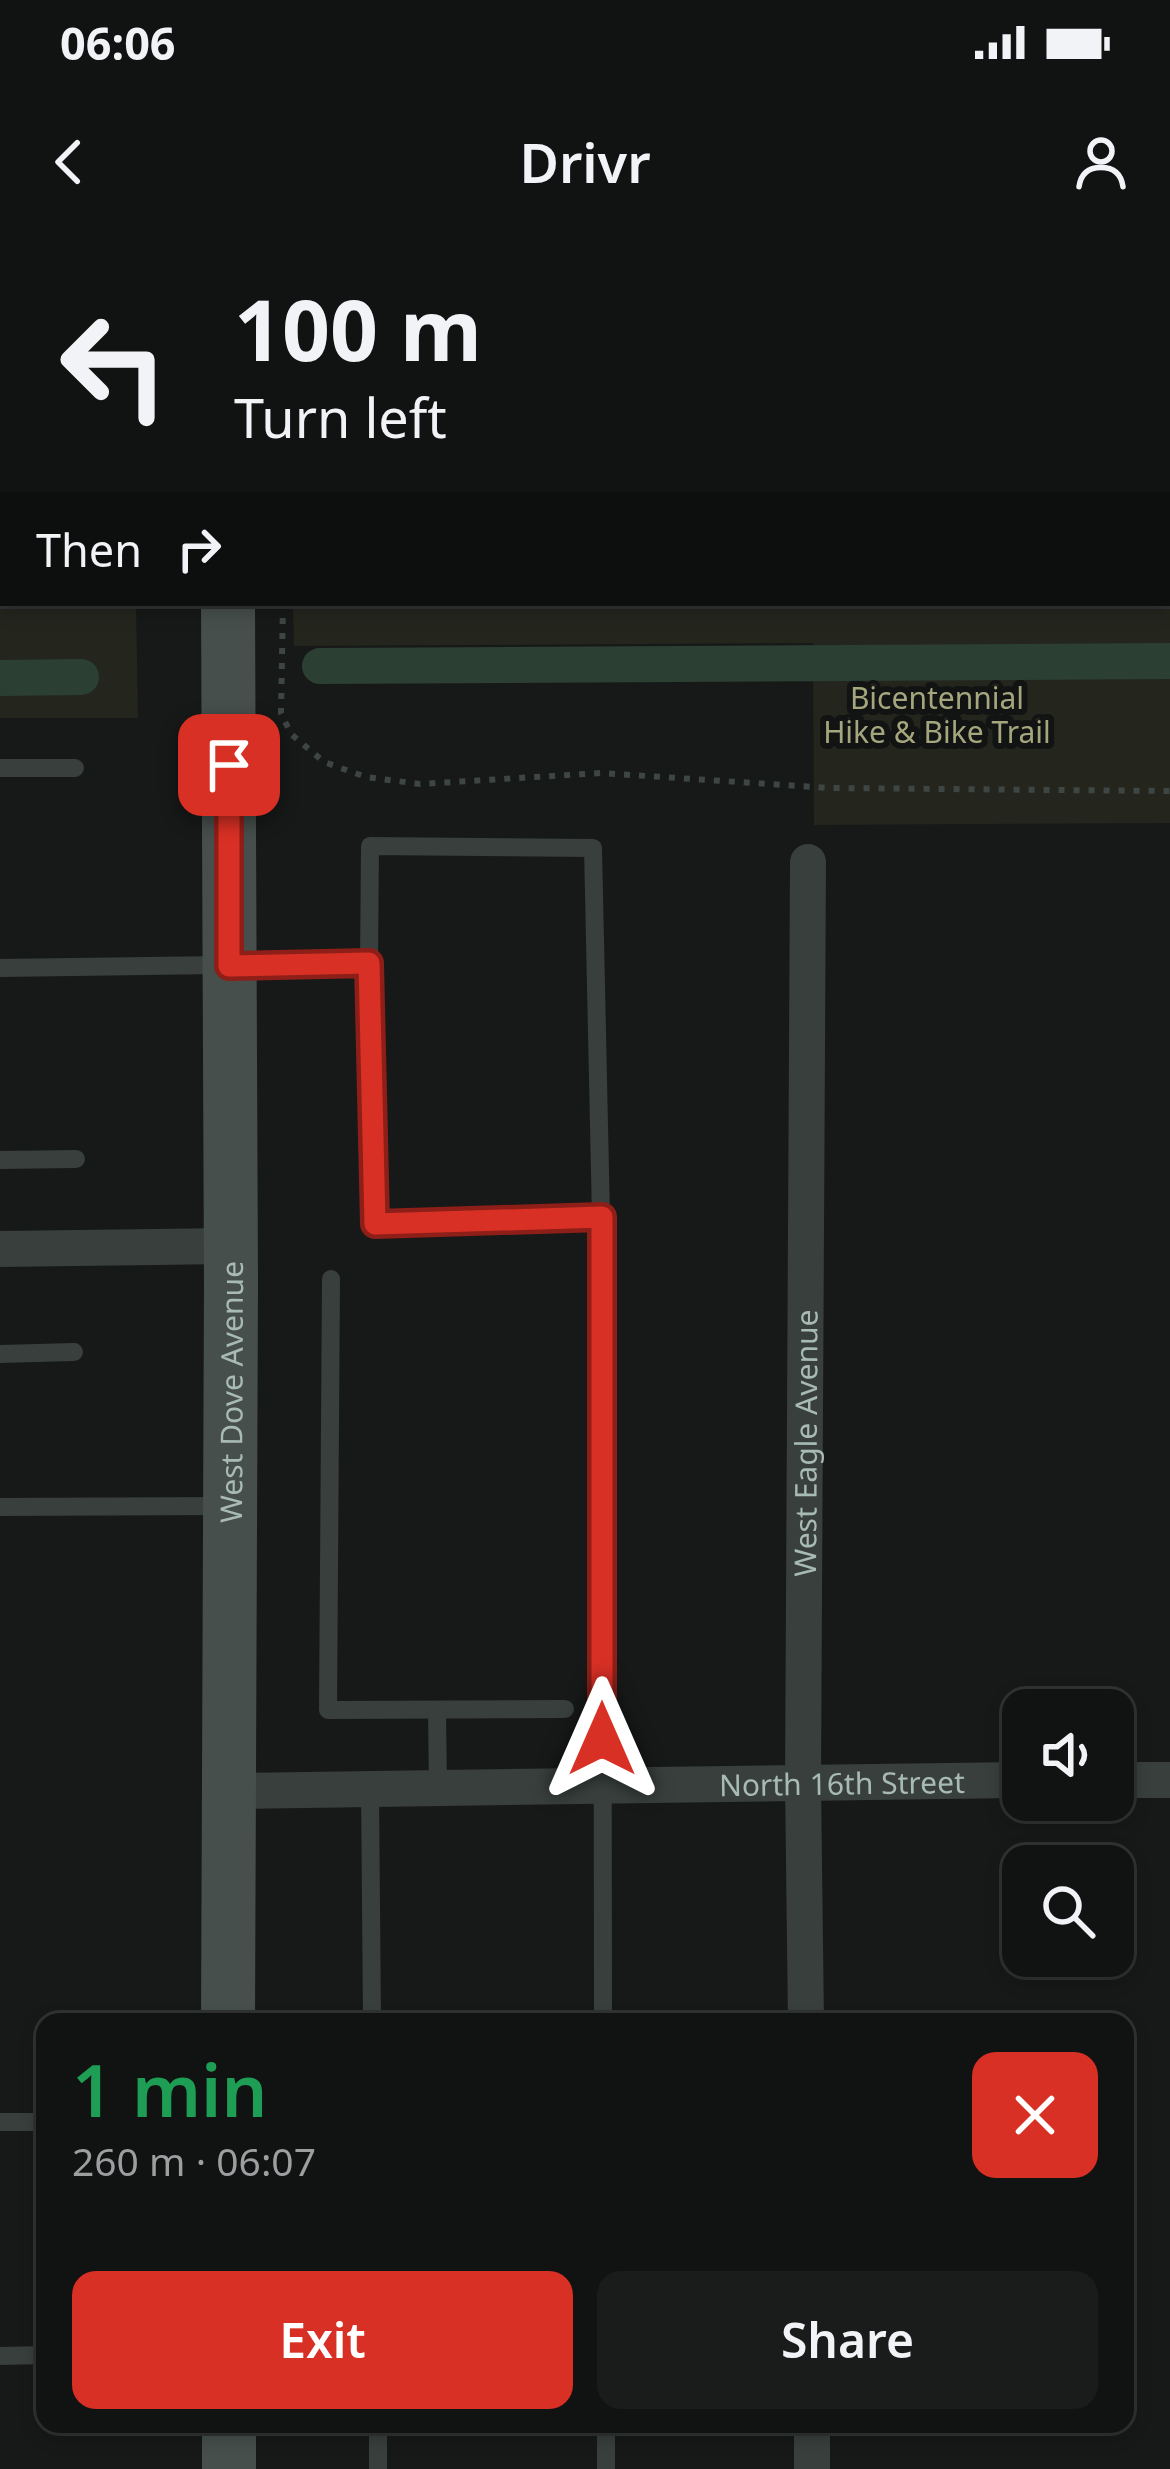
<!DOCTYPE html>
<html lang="en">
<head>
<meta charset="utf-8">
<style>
	:root { --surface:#111313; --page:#1a1c1c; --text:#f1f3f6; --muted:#9c9ea0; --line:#303233; --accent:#d93025 }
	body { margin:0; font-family:"Noto Sans",sans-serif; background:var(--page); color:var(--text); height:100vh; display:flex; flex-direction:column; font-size:45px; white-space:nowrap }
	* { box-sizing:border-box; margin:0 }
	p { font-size:39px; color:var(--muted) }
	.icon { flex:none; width:66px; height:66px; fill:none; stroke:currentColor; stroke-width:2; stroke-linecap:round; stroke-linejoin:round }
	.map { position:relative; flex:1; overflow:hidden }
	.sheet { position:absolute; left:36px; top:1773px; width:1098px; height:420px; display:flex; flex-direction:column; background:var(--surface); border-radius:24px; box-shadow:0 6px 18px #0003,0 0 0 3px var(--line) }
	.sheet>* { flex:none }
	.top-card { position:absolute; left:0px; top:0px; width:1170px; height:366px; box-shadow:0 6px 18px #0003,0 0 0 3px var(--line); background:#111313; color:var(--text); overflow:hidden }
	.controls { position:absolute; left:1002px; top:1449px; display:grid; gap:24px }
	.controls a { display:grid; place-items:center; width:132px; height:132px; border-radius:24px; background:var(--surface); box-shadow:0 6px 18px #0003,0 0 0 3px var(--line); font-size:60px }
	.pin { position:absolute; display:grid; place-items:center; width:102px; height:102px; color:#fff; margin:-51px; border-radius:24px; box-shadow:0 6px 18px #0006 }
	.me { position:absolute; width:132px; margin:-66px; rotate:0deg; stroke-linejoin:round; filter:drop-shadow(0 0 9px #0008) }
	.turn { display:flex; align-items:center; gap:42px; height:252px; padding:0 36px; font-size:54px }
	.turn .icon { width:156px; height:156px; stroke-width:2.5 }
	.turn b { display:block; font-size:84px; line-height:102px }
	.then { display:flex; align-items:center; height:114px; padding:0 36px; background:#0003; gap:24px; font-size:45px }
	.round { display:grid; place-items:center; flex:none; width:126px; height:126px; border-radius:24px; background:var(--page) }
	.overview { display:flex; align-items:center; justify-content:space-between; height:204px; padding:0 36px }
	h1 { font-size:72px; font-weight:600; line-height:90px; color:#1e9e55 }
	.cta { display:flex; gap:24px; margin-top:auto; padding:24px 36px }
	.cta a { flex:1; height:138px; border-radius:24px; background:var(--accent); color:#fff; font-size:48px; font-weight:600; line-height:138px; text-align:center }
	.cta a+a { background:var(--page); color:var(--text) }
	.status { display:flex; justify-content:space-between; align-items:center; height:84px; padding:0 60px; background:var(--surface); direction:ltr }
	.status svg { height:33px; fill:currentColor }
	header { display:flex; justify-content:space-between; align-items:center; height:156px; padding:0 36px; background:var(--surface); font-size:54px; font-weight:600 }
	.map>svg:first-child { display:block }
	.green { fill:#24251d }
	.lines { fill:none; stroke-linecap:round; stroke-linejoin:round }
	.canal { stroke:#2c3f33; stroke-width:36 }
	.path { stroke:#3e4643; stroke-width:6; stroke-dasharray:6 9; stroke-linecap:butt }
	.lane { stroke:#383f3d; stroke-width:18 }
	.street { stroke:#383f3d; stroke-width:36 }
	.secondary { stroke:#464f4c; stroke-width:54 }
	.route-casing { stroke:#8d1f18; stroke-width:30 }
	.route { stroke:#d93025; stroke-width:21 }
	.labels { text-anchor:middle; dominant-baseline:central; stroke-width:12; stroke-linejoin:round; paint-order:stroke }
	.park-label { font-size:30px; fill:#a6a67e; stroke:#121414 }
	.street-label { font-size:30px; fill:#a8bab4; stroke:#121414 }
</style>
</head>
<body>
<div class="status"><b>06:06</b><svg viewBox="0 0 49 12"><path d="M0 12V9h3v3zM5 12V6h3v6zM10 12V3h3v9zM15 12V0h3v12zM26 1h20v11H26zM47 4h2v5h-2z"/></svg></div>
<header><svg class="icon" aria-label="back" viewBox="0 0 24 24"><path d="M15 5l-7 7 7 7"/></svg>Drivr<svg class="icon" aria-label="person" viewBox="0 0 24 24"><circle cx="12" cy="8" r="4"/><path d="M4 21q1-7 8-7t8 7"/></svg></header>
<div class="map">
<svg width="1170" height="2229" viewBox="0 0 1170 2229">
	<rect width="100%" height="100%" fill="#171919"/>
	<g class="green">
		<path d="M 1167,225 L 1170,225 L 1170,583 L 814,585 L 813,403 L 294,406 L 293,363 L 1167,363 Z"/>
		<path d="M 0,243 L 3,243 L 3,363 L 136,363 L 138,478 L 0,478 Z"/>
	</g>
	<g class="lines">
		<g class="canal">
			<path d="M 320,426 L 1170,421"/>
			<path d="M 0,438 L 81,437"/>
		</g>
		<g class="path">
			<path d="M 0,324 L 3,324"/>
			<path d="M 283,363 L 281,473 L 291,494 L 324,522 L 366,537 L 420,544 L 601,533 L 830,548 L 1170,551"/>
		</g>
		<g class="lane">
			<path d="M 0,3 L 3,3"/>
			<path d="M 17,3 L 20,0"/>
			<path d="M 0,528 L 75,528"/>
			<path d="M 0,728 L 369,723"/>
			<path d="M 0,920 L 76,919"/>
			<path d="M 601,977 L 375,984 L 369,723 L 370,606 L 593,608 L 601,977 L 602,999 L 603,1782"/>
			<path d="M 331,1039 L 328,1470 L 565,1469"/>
			<path d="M 0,1114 L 74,1112"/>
			<path d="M 0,1267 L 223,1266"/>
			<path d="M 437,1470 L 438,1548"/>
			<path d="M 370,1549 L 372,1782"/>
			<path d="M 0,1882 L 45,1882"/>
			<path d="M 0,2116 L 45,2115"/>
			<path d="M 378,2184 L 378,2229"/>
			<path d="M 606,2184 L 606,2229"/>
		</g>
		<g class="street">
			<path d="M 0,1009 L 230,1006"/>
			<path d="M 1113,1540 L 1170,1540"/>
			<path id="s1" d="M 227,1551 L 1023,1540"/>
			<path id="s2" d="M 806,1782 L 803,1542 L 808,622"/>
			<path d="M 812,2184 L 812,2229"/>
		</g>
		<g class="secondary">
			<path d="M 227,0 L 227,3"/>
			<path d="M 1167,177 L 1170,177"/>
			<path d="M 0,186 L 3,186"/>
			<path id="s3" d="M 228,1782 L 231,1043 L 228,363"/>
			<path d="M 229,2184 L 229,2229"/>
		</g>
	</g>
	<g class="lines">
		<defs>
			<path id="route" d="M 229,525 L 229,726 L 369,723 L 375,984 L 602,977 L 602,1499"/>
		</defs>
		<use href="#route" class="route-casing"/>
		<use href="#route" class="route"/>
	</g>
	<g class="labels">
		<g class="park-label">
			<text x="937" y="457">Bicentennial<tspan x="937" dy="34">Hike &amp; Bike Trail</tspan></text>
		</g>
		<g class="street-label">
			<text stroke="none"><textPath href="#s3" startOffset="630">West Dove Avenue</textPath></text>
			<text stroke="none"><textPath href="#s2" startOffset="579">West Eagle Avenue</textPath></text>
			<text stroke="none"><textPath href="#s1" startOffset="615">North 16th Street</textPath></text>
		</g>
	</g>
</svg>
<div class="controls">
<a><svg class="icon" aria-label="sound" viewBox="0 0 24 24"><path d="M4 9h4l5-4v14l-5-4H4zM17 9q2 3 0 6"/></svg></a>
<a><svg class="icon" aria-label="search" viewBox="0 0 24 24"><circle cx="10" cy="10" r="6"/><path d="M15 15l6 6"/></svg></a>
</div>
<div class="pin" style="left:229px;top:525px;background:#d93025"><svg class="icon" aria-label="arrive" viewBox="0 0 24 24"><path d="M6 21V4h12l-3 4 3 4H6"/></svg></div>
<svg class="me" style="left:602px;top:1499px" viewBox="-20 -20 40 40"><path d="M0-17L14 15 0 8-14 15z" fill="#d93025" stroke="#fff" stroke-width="4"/></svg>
<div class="top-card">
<div class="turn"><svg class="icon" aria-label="left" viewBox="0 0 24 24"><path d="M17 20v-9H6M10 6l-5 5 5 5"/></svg><div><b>100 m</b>Turn left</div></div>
<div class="then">Then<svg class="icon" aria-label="right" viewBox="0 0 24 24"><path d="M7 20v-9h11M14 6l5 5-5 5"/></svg></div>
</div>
<section class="sheet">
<div class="overview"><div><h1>1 min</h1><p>260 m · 06:07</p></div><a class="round" style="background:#d93025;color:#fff"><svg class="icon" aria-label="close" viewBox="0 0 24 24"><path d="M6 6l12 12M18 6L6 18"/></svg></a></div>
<div class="cta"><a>Exit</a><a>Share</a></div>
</section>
</div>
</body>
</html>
